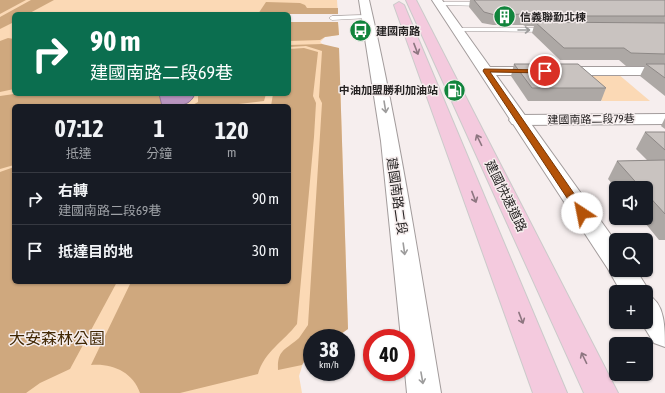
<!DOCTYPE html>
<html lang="zh-TW">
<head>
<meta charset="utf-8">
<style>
	:root { --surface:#171b24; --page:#20242c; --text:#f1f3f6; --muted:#9ea1a6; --line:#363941 }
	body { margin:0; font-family:"Asap Condensed","Noto Sans TC",sans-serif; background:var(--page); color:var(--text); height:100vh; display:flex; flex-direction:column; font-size:15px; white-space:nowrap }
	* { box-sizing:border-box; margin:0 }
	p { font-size:13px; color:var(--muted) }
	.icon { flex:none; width:22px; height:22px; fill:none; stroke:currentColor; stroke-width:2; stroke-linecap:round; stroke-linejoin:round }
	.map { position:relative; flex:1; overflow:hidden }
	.drawer { position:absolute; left:12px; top:104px; width:279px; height:180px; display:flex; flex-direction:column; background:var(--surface); border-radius:6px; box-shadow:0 1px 3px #0004 }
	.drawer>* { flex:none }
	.guide { position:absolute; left:12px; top:12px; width:279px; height:84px; border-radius:6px; box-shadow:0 1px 3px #0004; background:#0b6e4f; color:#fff; overflow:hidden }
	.fabs { position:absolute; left:609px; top:181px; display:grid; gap:8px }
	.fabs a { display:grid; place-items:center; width:44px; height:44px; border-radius:6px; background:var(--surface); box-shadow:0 1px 3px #0004; font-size:20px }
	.speed { position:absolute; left:303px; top:329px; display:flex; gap:8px; font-size:20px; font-weight:700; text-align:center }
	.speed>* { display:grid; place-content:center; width:52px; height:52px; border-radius:50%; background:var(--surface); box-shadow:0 1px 3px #0004; line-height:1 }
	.speed small { font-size:10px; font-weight:400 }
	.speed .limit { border:6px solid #d22; background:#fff; color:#111 }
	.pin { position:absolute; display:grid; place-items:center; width:34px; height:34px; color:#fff; margin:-17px; border:2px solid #fff; border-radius:50%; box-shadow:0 1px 4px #0007 }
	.me { position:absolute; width:44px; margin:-22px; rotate:326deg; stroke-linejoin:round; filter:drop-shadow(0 0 3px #0008) }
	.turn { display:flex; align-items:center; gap:14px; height:84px; padding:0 12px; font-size:18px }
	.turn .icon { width:52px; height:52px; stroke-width:2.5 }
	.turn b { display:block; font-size:28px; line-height:34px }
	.eta { display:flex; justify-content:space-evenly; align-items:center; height:68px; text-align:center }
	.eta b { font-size:24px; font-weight:700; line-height:28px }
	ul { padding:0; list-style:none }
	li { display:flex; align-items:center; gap:12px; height:52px; padding:0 12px; border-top:1px solid var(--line) }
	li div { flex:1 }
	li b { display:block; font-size:15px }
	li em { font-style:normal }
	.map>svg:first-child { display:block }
	.green { fill:#fbd9b5; fill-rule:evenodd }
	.forest { fill:#cfa87e }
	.water { fill:#b995bf; stroke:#8d7390 }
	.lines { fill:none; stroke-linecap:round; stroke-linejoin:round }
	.service-casing { stroke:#a39c9c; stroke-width:1 }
	.minor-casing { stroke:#a39c9c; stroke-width:2 }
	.tertiary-casing { stroke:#a39c9c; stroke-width:2 }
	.trunk-casing { stroke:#cbcaca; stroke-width:2 }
	.service { fill:#fff; fill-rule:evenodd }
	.minor { fill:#fff; fill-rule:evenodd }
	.tertiary { fill:#fff; fill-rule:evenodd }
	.trunk { fill:#f4cade; fill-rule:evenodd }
	.wall { fill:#ada8a5 }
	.building { fill:#c9c3c0; stroke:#8d8886 }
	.oneway { stroke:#9d9c9c }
	.oneway2 { stroke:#8d7680 }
	.route { fill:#b45309; stroke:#753606 }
	.labels { text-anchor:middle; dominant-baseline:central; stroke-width:3; stroke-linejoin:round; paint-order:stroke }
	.far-poi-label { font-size:11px; font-weight:bold; fill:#262323; stroke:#f6eeee; text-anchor:start }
	.far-street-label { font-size:11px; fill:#262323; stroke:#f6eeee }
	.street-label { font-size:13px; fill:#262323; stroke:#f6eeee }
	.near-park-label { font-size:16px; fill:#412703; stroke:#f6eeee }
</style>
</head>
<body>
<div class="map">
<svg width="665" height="393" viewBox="0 0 665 393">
	<rect width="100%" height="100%" fill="#f6eeee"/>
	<g class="green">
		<path d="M 0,0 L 337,0 L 338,14 L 14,14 L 14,94 L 289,94 L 289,22 L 338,22 L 339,35 L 325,37 L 320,42 L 325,46 L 339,48 L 348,329 L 335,338 L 312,338 L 312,350 L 304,360 L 299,376 L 302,393 L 0,393 ZM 14,106 L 289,106 L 289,282 L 14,282 Z"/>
		<path d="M 587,74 L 618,74 L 650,101 L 602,101 L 586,84 Z"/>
	</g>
	<g class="forest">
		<path d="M 0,0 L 26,0 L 0,14 Z"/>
		<path d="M 31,0 L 54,0 L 28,14 L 14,14 L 14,22 L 0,29 L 0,17 Z"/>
		<path d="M 266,2 L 300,3 L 305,5 L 307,8 L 338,8 L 338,14 L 258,14 Z"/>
		<path d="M 289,22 L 338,22 L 339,35 L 325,37 L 320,40 L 289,41 Z"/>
		<path d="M 8,38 L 14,39 L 14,89 L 0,92 L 0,41 Z"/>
		<path d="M 322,44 L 339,48 L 348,329 L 335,338 L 312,338 L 312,350 L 302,365 L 278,370 C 277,349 286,350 299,338 C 302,334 305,329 308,325 L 322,103 L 319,97 L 322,51 L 306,46 L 289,47 L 289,45 Z"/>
		<path d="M 304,48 L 318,52 L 313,96 L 316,103 L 314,137 L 297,324 C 284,341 264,352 258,374 L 180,393 L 140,393 C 133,372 112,363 91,365 L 131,282 L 289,282 L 289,106 L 271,106 L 273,94 L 289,94 L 289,49 Z"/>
		<path d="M 14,94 L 159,94 L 162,106 L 14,106 L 14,165 L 0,169 L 0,96 Z"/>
		<path d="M 198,94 L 266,94 L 264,101 L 221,106 L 191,106 L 198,102 Z"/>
		<path d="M 14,167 L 14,282 L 117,282 L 70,369 L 40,383 L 26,393 L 0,393 L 0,172 Z"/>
	</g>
	<path class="water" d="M 159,94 L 192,94 L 194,96 C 188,108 173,106 162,106 Z"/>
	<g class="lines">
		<defs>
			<g id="service">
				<path d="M 440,2 L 484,2 L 487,4 L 484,6 L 438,5 Z"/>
				<path d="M 367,15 L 369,18 L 332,20 L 329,18 L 332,16 Z"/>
				<path d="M 457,28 L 547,28 L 550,30 L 547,32 L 455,31 L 454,30 Z"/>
			</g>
			<path id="minor" d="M 665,114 L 665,124 L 518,125 L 512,124 L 509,120 L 512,116 L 518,115 Z"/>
			<g id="tertiary">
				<path d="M 359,0 L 369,0 C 399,130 419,261 441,393 L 407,393 L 405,372 L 406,338 L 401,338 L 381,141 Z"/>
				<path d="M 432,0 L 442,0 L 490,67 L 665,67 L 665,75 L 496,75 L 616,242 L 616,270 L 636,270 L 650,292 L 648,295 C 665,303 665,328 665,347 L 654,343 L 641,322 L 646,322 L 646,292 L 621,292 L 608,269 Z"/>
			</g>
			<g id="trunk">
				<path d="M 406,0 L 416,0 L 618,393 L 584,393 Z"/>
				<path d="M 399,2 L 404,5 L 567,393 L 533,393 L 394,5 Z"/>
			</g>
		</defs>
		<use href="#service" class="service-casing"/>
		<use href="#minor" class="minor-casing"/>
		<use href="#tertiary" class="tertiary-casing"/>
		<use href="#trunk" class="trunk-casing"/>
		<use href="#service" class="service"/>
		<use href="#minor" class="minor"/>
		<use href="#tertiary" class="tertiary"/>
		<use href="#trunk" class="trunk"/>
	</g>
	<g class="wall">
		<path d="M 464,0 L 665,0 L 665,96 L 640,76 L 645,66 L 626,66 L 619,60 L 560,60 L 532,33 L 534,26 L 525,26 L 523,25 L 493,25 L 482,23 L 469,7 L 470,0 Z"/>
		<path d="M 514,64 L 606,88 L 601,101 L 528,101 L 511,76 Z"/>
		<path d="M 665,118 L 665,129 L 661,126 Z"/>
		<path d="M 645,132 L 665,132 L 665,240 L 659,240 L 641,218 L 646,218 L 646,188 L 616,188 L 608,179 L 617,161 L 647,160 L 636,149 Z"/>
	</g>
	<g class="building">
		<path d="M 474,0 L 665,0 L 665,16 L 528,16 L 526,14 L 495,15 L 484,12 Z"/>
		<path d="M 535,22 L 665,23 L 665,54 L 631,53 L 624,48 L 564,48 Z"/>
		<path d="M 514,64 L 578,64 L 606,88 L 532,88 Z"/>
		<path d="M 646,64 L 665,64 L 665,78 Z"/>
		<path d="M 645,132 L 665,132 L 665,150 Z"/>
		<path d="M 665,160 L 665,214 L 646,193 L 646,188 L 641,188 L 617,161 Z"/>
	</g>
	<defs><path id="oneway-shaft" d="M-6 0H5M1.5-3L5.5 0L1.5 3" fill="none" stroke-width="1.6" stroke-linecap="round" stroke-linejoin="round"/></defs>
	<g class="oneway">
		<use href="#oneway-shaft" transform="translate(524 30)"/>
		<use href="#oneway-shaft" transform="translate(385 107) rotate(81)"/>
		<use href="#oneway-shaft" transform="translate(404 249) rotate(82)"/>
		<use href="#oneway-shaft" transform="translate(422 378) rotate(80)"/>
	</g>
	<g class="oneway2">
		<use href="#oneway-shaft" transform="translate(416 49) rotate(69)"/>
		<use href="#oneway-shaft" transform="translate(479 140) rotate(-116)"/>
		<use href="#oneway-shaft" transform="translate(474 197) rotate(69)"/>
		<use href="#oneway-shaft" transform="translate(521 318) rotate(69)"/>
		<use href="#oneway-shaft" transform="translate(584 358) rotate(-116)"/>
	</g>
	<path class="route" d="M 484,69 L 547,70 L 548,71 L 545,73 L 490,72 L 586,211 L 586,216 L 579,216 L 483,71 Z"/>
	<defs>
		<symbol id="building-disc" viewBox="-11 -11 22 22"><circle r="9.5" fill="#11843c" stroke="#f6eeee"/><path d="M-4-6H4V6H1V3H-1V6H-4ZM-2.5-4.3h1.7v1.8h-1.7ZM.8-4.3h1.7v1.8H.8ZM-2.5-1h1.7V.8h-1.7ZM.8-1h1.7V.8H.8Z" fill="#fff"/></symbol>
		<symbol id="bus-disc" viewBox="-11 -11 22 22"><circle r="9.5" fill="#11843c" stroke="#f6eeee"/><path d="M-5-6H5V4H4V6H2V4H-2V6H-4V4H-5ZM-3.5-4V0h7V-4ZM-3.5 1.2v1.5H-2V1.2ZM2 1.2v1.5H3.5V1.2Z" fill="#fff"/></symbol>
		<symbol id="fuel-disc" viewBox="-11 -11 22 22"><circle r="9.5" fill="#11843c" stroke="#f6eeee"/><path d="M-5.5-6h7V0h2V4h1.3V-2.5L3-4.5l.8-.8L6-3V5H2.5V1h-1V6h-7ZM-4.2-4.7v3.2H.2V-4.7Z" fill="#fff"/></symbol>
	</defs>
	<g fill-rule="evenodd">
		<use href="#building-disc" x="492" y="4" width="25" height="25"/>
		<use href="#bus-disc" x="348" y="18" width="25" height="25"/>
		<use href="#fuel-disc" x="442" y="78" width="25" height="25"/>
	</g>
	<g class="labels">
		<g class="far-poi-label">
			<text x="520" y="17">信義聯勤北棟</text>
			<text x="376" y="31">建國南路</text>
			<text x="438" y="90" text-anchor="end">中油加盟勝利加油站</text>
		</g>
		<g class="far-street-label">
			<text transform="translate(591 119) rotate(-1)">建國南路二段79巷</text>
		</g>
		<g class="street-label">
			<text transform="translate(397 196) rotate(82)">建國南路二段</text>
			<text transform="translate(506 196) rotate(64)">建國快速道路</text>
		</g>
		<g class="near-park-label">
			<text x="57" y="338">大安森林公園</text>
		</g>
	</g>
</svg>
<div class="fabs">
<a><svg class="icon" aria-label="sound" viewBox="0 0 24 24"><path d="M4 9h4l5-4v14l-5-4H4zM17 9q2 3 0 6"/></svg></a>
<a><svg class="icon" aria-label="search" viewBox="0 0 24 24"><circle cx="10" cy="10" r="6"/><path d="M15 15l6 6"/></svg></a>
<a>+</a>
<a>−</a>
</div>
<div class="speed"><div>38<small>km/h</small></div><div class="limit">40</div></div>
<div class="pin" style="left:545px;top:71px;background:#d93025"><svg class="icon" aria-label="arrive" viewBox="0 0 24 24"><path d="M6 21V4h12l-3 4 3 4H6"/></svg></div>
<svg class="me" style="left:582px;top:213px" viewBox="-20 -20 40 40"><circle r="19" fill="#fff"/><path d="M0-13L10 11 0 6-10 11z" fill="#b45309"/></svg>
<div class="guide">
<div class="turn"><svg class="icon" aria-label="right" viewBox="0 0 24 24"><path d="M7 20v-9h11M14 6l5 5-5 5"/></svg><div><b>90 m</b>建國南路二段69巷</div></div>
</div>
<section class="drawer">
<div class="eta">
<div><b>07:12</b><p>抵達</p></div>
<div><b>1</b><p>分鐘</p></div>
<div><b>120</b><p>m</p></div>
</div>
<ul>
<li><svg class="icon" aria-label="right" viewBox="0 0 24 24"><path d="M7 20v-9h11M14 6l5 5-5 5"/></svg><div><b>右轉</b><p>建國南路二段69巷</p></div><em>90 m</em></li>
<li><svg class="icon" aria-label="arrive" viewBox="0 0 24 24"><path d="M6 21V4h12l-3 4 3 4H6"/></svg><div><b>抵達目的地</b></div><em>30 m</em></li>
</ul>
</section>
</div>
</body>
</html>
